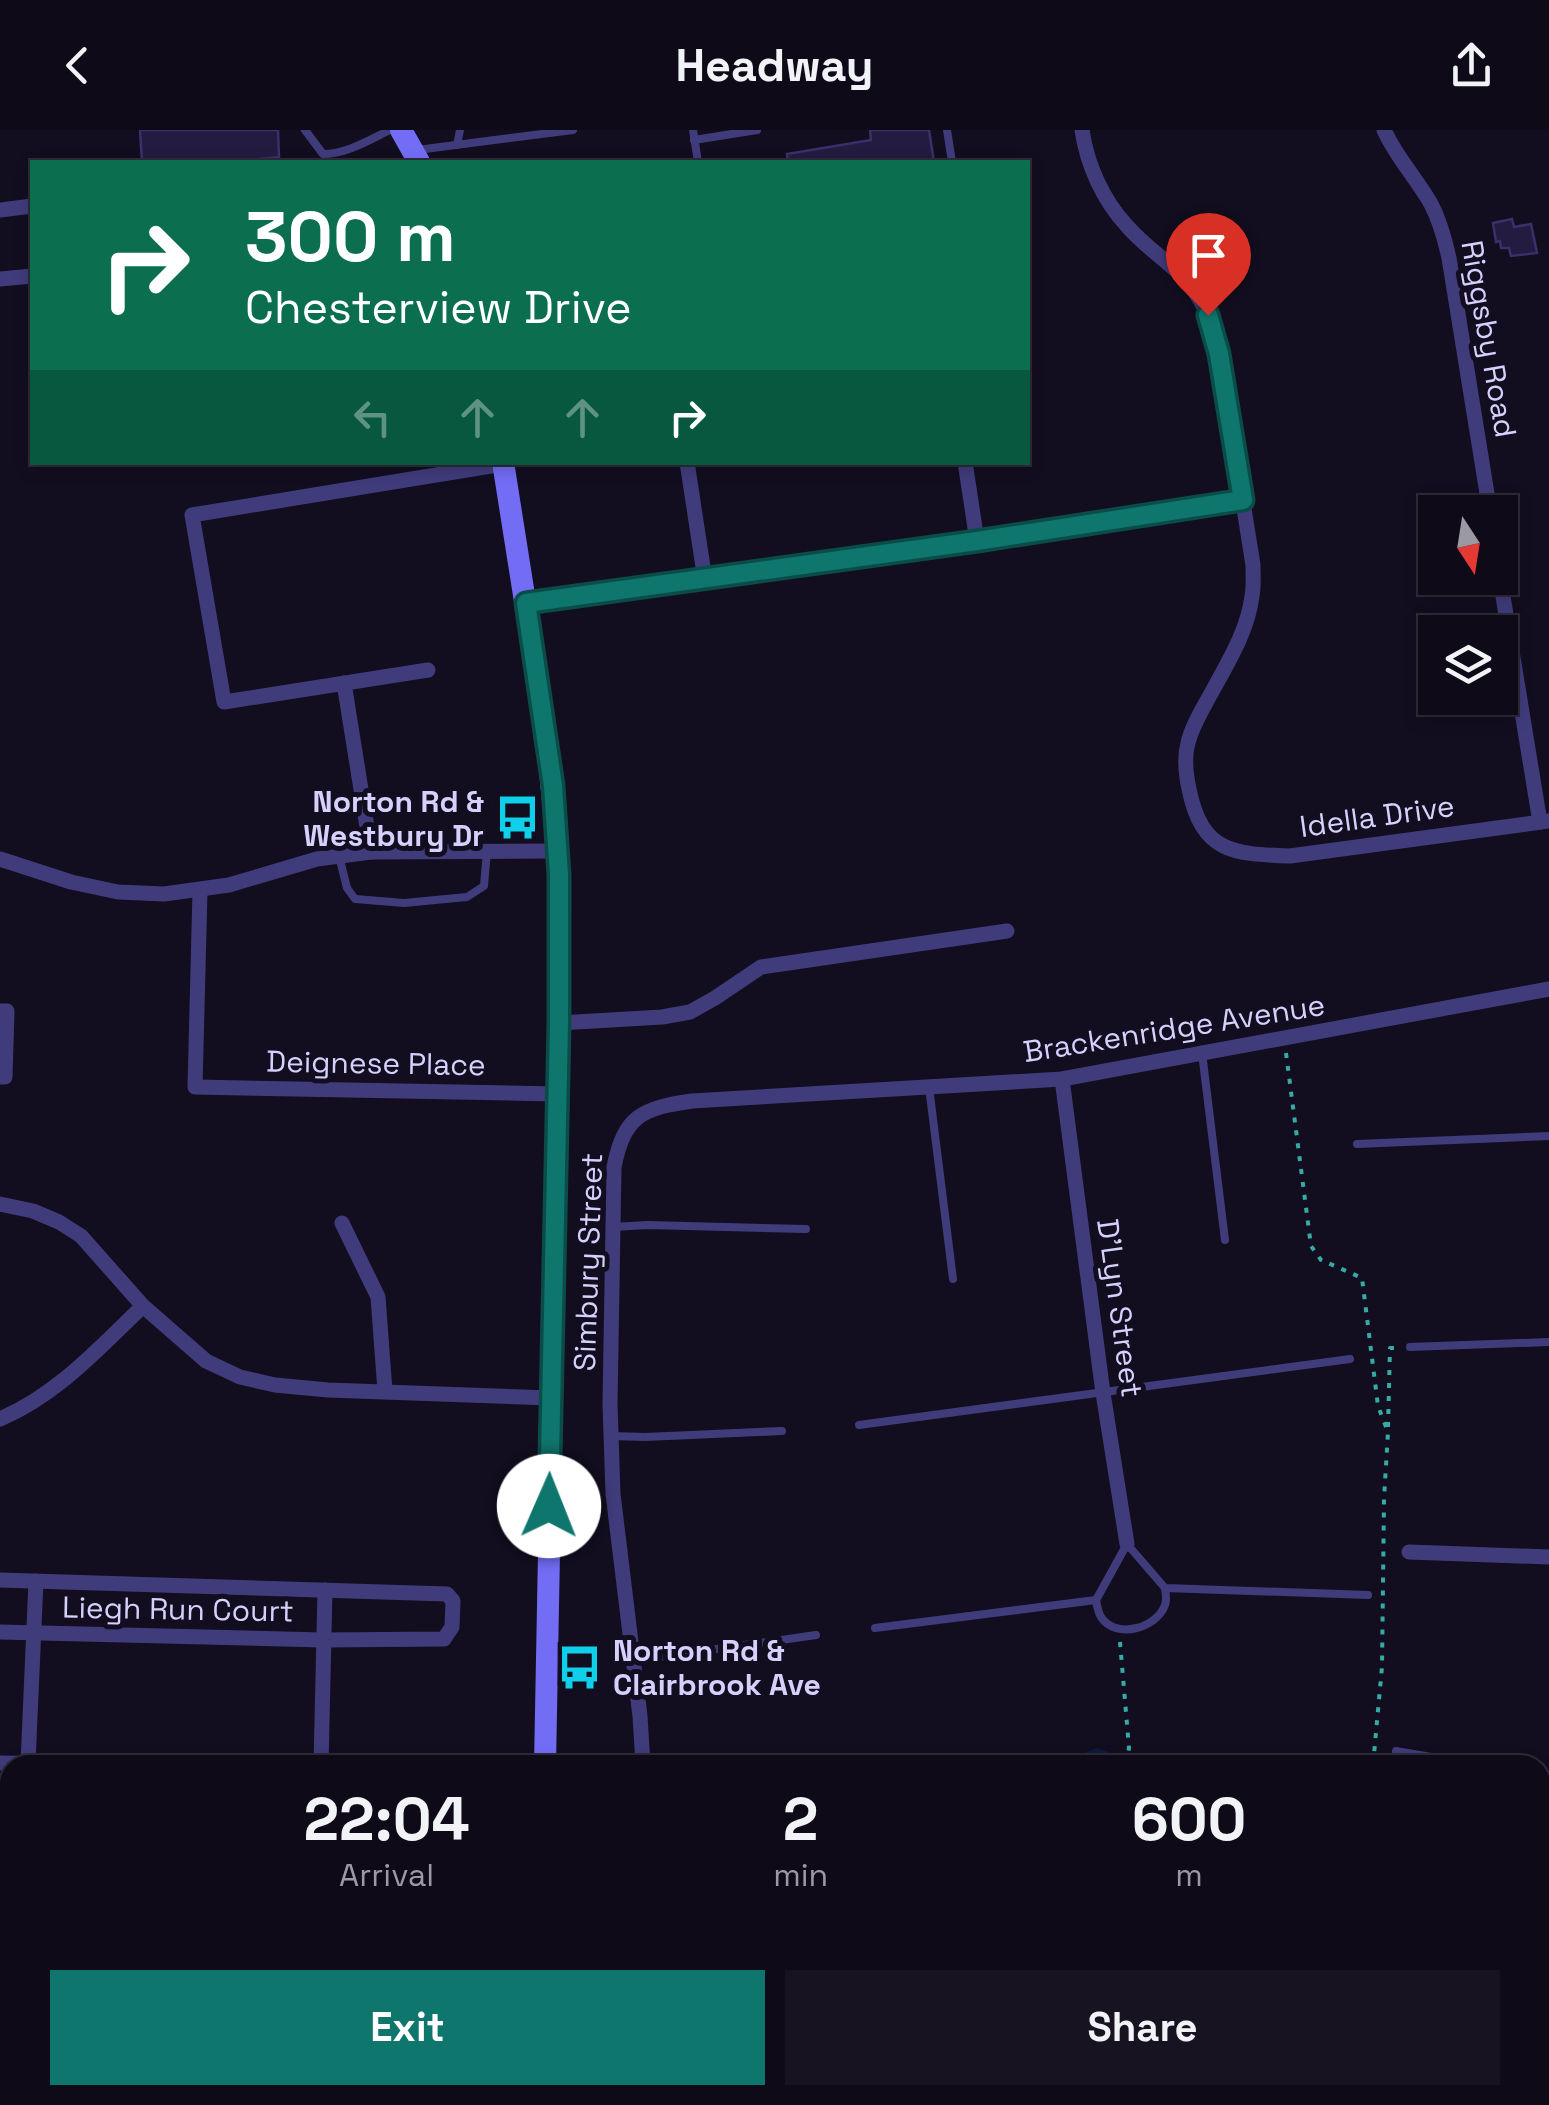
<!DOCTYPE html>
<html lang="en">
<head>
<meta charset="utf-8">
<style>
	:root { --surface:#0e0a18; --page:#171321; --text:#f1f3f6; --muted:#9b9aa2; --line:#2e2b37; --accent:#0f766e }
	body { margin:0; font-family:"Space Grotesk",sans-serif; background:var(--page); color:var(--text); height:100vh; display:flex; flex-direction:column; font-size:38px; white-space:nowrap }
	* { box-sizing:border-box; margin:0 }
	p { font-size:32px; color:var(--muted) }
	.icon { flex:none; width:55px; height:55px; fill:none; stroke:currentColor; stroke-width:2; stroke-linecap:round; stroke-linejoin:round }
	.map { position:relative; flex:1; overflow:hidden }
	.side { position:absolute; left:0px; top:1625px; width:1550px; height:350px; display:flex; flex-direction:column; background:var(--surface); border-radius:30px 30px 0 0; box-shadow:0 5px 15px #0003,0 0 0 2px var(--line) }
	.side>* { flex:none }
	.banner { position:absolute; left:30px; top:30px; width:1000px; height:305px; border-radius:0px; box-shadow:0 5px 15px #0003,0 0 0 2px var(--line); background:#0b6e4f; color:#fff; overflow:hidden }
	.needle { width:65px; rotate:168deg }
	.controls { position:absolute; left:1418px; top:365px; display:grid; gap:20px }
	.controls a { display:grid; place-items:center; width:100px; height:100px; border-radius:0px; background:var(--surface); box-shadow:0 5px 15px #0003,0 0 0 2px var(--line); font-size:50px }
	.pin { position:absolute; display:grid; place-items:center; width:85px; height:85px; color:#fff; margin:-102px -42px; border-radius:50% 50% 50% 0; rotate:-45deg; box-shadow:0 0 10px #0007 }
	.pin .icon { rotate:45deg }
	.me { position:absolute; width:110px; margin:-55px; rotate:1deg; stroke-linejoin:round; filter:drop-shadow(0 0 8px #0008) }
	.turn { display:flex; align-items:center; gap:35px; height:210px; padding:0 50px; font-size:45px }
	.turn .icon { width:130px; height:130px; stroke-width:2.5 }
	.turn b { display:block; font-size:70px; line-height:85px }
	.lanes { display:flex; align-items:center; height:95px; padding:0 50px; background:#0003; justify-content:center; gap:50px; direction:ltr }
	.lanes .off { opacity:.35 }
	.eta { display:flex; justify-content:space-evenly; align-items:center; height:170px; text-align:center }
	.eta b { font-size:60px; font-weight:700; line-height:70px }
	.action { display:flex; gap:20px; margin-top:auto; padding:20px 50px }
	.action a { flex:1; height:115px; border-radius:0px; background:var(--accent); color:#fff; font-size:40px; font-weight:700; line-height:115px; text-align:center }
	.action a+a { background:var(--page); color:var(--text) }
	header { display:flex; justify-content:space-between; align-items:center; height:130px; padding:0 50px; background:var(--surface); font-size:45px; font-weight:700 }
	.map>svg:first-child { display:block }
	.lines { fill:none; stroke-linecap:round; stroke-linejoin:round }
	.stream { stroke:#0c1c3b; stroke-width:6 }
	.building { fill:#231b40; stroke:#3c2f6a; stroke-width:2.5 }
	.path { stroke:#35aba6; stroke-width:4; stroke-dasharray:5 8; stroke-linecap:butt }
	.lane { stroke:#403c7c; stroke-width:8 }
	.street { stroke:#403c7c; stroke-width:15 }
	.secondary { stroke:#736df6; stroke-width:22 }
	.route-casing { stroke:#0a4d48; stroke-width:25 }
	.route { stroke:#0f766e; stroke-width:18 }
	.labels { text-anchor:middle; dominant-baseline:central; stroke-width:10; stroke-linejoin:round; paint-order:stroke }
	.street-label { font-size:30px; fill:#d6d0fc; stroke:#120e20 }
	.poi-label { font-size:30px; font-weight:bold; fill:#d6d0fc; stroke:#120e20; text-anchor:end }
</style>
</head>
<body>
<header><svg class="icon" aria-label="back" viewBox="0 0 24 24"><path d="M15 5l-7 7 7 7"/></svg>Headway<svg class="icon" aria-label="share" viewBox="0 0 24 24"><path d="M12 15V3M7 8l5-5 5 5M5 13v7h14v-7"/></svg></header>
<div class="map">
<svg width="1549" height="1975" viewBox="0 0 1549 1975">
	<rect width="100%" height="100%" fill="#120e20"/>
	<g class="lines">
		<g class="stream">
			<path d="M 1064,1635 L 1097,1621 L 1134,1635"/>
			<path d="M 0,1910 L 10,1903"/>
		</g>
	</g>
	<g class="building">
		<path d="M 140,0 L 278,0 L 279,27 L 231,32 L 142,32 Z"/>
		<path d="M 870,0 L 929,0 L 934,32 L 788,32 L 787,24 L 871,10 Z"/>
		<path d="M 1512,89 L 1514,97 L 1531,94 L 1537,123 L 1511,126 L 1509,118 L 1501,118 L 1500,111 L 1496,112 L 1493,93 Z"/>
	</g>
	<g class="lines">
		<g class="path">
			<path d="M 1286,923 L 1311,1116 L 1321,1130 L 1362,1148 L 1378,1276 L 1388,1302 L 1384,1369 L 1382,1537 L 1373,1635"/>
			<path d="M 1388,1297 L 1390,1218 L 1396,1218"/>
			<path d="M 1120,1512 L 1129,1618 L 1126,1635"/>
			<path d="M 1051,1965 L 1052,1975"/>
		</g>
		<g class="lane">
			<path d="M 305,0 L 323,24 C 346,24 369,10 390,0"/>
			<path d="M 693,0 L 698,32"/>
			<path d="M 947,0 L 952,32"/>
			<path d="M 694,10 L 757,0"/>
			<path d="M 457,15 L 460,0"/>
			<path d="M 417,20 L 573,0"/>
			<path d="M 339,726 L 347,758 L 355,769 L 404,773 L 467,767 L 484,756 L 487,721"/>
			<path d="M 1202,923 L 1225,1110"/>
			<path d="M 929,957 L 953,1149"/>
			<path d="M 1357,1014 L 1549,1006"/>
			<path d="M 613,1097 L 648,1095 L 806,1099"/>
			<path d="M 1410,1217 L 1549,1212"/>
			<path d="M 859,1295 L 1350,1229"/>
			<path d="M 611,1306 L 645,1307 L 782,1301"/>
			<path d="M 1096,1470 C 1097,1476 1098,1482 1101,1487 C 1116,1510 1157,1498 1165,1475 C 1167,1470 1166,1464 1165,1458"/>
			<path d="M 875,1498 L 1096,1470 L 1127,1414 L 1165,1458 L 1368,1465"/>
			<path d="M 633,1531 L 816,1505"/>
			<path d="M 1396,1621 L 1478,1635"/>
			<path d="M 1540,1645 L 1549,1646"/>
		</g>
		<g class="street">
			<path d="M 1082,0 C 1087,35 1103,70 1127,96 C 1156,129 1183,136 1205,179 C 1220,211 1223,249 1229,284 C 1237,334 1245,385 1253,435 C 1253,445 1254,456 1252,466 C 1248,499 1230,529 1214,558 C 1205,575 1192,595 1188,613 C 1184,627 1186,645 1189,659 C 1202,723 1233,724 1290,726 L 1549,691"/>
			<path d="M 1384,0 C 1396,27 1417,49 1431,74 C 1440,91 1445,110 1449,128 L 1490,382"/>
			<path d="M 0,80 L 32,76"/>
			<path d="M 0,149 L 32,146"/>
			<path d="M 687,332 L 705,450"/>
			<path d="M 965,332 L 977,411"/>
			<path d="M 1500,448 L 1540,692"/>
			<path d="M 526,473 L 977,411 L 1243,370"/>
			<path d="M 428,540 L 224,572 L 192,385 L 503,334"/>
			<path d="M 344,553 L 371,722"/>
			<path d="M 0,729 L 71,752 L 118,762 L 164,764 L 229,755 L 317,729 L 371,722 L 558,721"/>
			<path d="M 200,761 L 195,957 L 557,964"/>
			<path d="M 0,881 L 7,881 L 5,947 L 0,947"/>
			<path d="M 559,893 L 662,887 L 690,882 L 715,868 L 761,837 L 1007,801"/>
			<path d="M 1062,949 L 1103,1263 L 1127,1414"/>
			<path d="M 0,1074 L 33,1081 L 59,1092 L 81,1106 L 143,1176 L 206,1231 L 240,1247 L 275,1255 L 328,1260 L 551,1268"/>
			<path d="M 342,1093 L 378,1167 L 385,1261"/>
			<path d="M 0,1289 C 57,1265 99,1218 143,1176"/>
			<path d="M 1409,1422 L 1549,1427"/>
			<path d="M 0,1450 L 447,1464 L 453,1471 L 452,1497 L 444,1509 L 323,1510 L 0,1502"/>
			<path d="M 0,1633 L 127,1635"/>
			<path d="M 28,1633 L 36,1451"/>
			<path d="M 321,1635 L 325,1460"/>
			<path d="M 643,1635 L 640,1586 L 613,1364 L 610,1274 L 614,1037 C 624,986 642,978 692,971 L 1062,949 L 1549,859"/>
			<path d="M 1540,1841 L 1549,1816"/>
			<path d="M 892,1965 L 894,1975"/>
			<path d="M 1492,1975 L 1496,1965"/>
		</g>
		<g class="secondary">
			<path d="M 401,0 L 419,32"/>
			<path d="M 503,332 L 547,611 L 558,721 L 559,893 L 545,1635"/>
			<path d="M 539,1975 L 539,1965"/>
		</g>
	</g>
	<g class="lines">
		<defs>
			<path id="route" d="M 549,1376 L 559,894 L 559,745 L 553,656 L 526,473 L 977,411 L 1243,370 L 1219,224 L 1208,185"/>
		</defs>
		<use href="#route" class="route-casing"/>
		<use href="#route" class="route"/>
	</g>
	<defs>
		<symbol id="bus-bare" viewBox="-9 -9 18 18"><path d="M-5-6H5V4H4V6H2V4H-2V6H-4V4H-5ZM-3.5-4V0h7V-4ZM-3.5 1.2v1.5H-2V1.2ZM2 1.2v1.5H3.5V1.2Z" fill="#0ed0ea" stroke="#120e20" stroke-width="2.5" paint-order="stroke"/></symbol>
	</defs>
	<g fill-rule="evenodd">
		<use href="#bus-bare" x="486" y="656" width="63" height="63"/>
		<use href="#bus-bare" x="548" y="1506" width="63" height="63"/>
	</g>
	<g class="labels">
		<g class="street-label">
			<text transform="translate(1489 209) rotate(80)">Riggsby Road</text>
			<text transform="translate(1377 686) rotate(-8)">Idella Drive</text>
			<text transform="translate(1174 898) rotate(-9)">Brackenridge Avenue</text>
			<text transform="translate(376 933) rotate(1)">Deignese Place</text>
			<text transform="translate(588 1132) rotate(-88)">Simbury Street</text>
			<text transform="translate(1120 1178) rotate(82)">D'Lyn Street</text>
			<text transform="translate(178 1479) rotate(1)">Liegh Run Court</text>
		</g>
		<g class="poi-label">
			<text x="484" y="671">Norton Rd &amp;<tspan x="484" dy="34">Westbury Dr</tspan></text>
			<text x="613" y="1520" text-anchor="start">Norton Rd &amp;<tspan x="613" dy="34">Clairbrook Ave</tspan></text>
		</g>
	</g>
</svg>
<div class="controls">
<a><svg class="needle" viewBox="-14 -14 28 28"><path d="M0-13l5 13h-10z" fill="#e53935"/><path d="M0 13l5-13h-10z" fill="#9b9aa2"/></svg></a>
<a><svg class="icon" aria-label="layers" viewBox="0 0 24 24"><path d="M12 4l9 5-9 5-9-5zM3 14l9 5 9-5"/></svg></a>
</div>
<div class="pin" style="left:1208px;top:185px;background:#d93025"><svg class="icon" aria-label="arrive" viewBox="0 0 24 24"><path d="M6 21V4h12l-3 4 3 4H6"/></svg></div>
<svg class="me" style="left:549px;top:1376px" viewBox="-20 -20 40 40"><circle r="19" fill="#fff"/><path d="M0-13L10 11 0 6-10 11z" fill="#0f766e"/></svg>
<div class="banner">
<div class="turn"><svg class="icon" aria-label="right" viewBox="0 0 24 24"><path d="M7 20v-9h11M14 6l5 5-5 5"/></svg><div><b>300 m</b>Chesterview Drive</div></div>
<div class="lanes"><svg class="icon off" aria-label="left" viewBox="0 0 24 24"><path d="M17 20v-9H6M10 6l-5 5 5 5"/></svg><svg class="icon off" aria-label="ahead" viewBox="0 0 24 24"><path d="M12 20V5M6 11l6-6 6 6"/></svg><svg class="icon off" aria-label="ahead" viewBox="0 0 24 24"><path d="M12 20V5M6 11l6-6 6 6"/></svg><svg class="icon" aria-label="right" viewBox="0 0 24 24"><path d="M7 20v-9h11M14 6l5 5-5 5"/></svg></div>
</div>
<section class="side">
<div class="eta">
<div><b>22:04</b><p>Arrival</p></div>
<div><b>2</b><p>min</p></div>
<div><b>600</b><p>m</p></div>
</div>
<div class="action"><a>Exit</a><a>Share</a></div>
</section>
</div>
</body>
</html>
